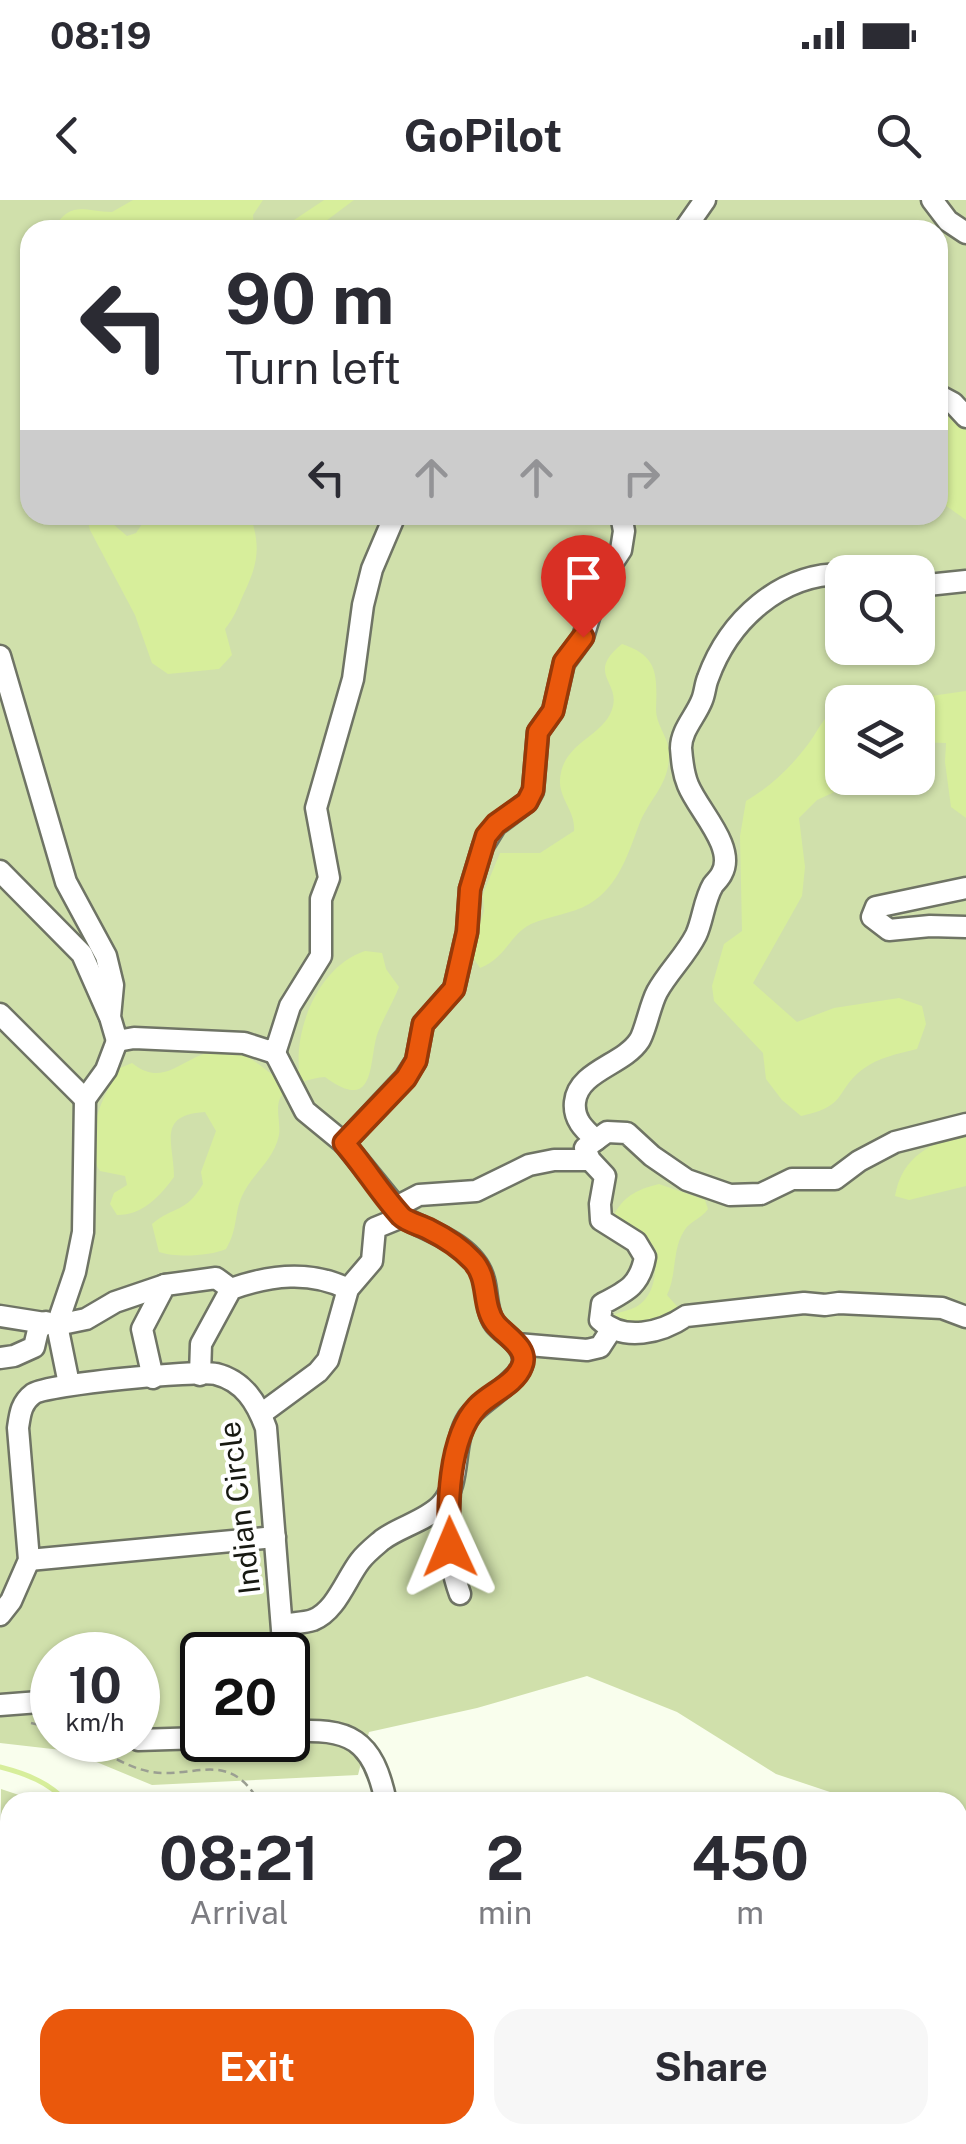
<!DOCTYPE html>
<html lang="en">
<head>
<meta charset="utf-8">
<style>
	:root { --surface:#fff; --page:#f7f7f7; --text:#2b2b33; --muted:#7c7c81; --accent:#ea580c }
	body { margin:0; font-family:"Public Sans",sans-serif; background:var(--page); color:var(--text); height:100vh; display:flex; flex-direction:column; font-size:38px; white-space:nowrap }
	* { box-sizing:border-box; margin:0 }
	p { font-size:32px; color:var(--muted) }
	.icon { flex:none; width:55px; height:55px; fill:none; stroke:currentColor; stroke-width:2; stroke-linecap:round; stroke-linejoin:round }
	.map { position:relative; flex:1; overflow:hidden }
	.sheet { position:absolute; left:0px; top:1592px; width:968px; height:352px; display:flex; flex-direction:column; background:var(--surface); border-radius:30px 30px 0 0; box-shadow:0 2px 8px #0004 }
	.sheet>* { flex:none }
	.guide { position:absolute; left:20px; top:20px; width:928px; height:305px; border-radius:30px; box-shadow:0 2px 8px #0004; background:#fff; color:var(--text); overflow:hidden }
	.controls { position:absolute; left:825px; top:355px; display:grid; gap:20px }
	.controls a { display:grid; place-items:center; width:110px; height:110px; border-radius:20px; background:var(--surface); box-shadow:0 2px 8px #0004; font-size:50px }
	.speed { position:absolute; left:30px; top:1432px; display:flex; gap:20px; font-size:50px; font-weight:700; text-align:center }
	.speed>* { display:grid; place-content:center; width:130px; height:130px; border-radius:50%; background:var(--surface); box-shadow:0 2px 8px #0004; line-height:1 }
	.speed small { font-size:25px; font-weight:400 }
	.speed .limit { border:5px solid #111; border-radius:15px; background:#fff; color:#111 }
	.pin { position:absolute; display:grid; place-items:center; width:85px; height:85px; color:#fff; margin:-102px -42px; border-radius:50% 50% 50% 0; rotate:-45deg; box-shadow:0 0 10px #0007 }
	.pin .icon { rotate:45deg }
	.me { position:absolute; width:110px; margin:-55px; rotate:359deg; stroke-linejoin:round; filter:drop-shadow(0 0 8px #0008) }
	.turn { display:flex; align-items:center; gap:35px; height:210px; padding:0 40px; font-size:45px }
	.turn .icon { width:130px; height:130px; stroke-width:2.5 }
	.turn b { display:block; font-size:70px; line-height:85px }
	.lanes { display:flex; align-items:center; height:95px; padding:0 40px; background:#0003; justify-content:center; gap:50px; direction:ltr }
	.lanes .off { opacity:.35 }
	.eta { display:flex; justify-content:space-evenly; align-items:center; height:170px; text-align:center }
	.eta b { font-size:60px; font-weight:700; line-height:70px }
	.action { display:flex; gap:20px; margin-top:auto; padding:20px 40px }
	.action a { flex:1; height:115px; border-radius:30px; background:var(--accent); color:#fff; font-size:40px; font-weight:700; line-height:115px; text-align:center }
	.action a+a { background:var(--page); color:var(--text) }
	.status { display:flex; justify-content:space-between; align-items:center; height:70px; padding:0 50px; background:var(--surface); direction:ltr }
	.status svg { height:28px; fill:currentColor }
	header { display:flex; justify-content:space-between; align-items:center; height:130px; padding:0 40px; background:var(--surface); font-size:45px; font-weight:700 }
	.map>svg:first-child { display:block }
	.green { fill:#d0e0ab; fill-rule:evenodd }
	.water { fill:#d7ee9b }
	.lines { fill:none; stroke-linecap:round; stroke-linejoin:round }
	.stream { stroke:#d7ee9b; stroke-width:5 }
	.minor-casing { stroke:#6f7465; stroke-width:25 }
	.path { stroke:#9b9f92; stroke-width:2.5; stroke-dasharray:8 5; stroke-linecap:butt }
	.minor { stroke:#fff; stroke-width:20 }
	.route-casing { stroke:#983908; stroke-width:25 }
	.route { stroke:#ea580c; stroke-width:18 }
	.labels { text-anchor:middle; dominant-baseline:central; stroke-width:8; stroke-linejoin:round; paint-order:stroke }
	.street-label { font-size:30px; fill:#171912; stroke:#fff }
</style>
</head>
<body>
<div class="status"><b>08:19</b><svg viewBox="0 0 49 12"><path d="M0 12V9h3v3zM5 12V6h3v6zM10 12V3h3v9zM15 12V0h3v12zM26 1h20v11H26zM47 4h2v5h-2z"/></svg></div>
<header><svg class="icon" aria-label="back" viewBox="0 0 24 24"><path d="M15 5l-7 7 7 7"/></svg>GoPilot<svg class="icon" aria-label="search" viewBox="0 0 24 24"><circle cx="10" cy="10" r="6"/><path d="M15 15l6 6"/></svg></header>
<div class="map">
<svg width="966" height="1944" viewBox="0 0 966 1944">
	<rect width="100%" height="100%" fill="#f9feed"/>
	<g class="green">
		<path d="M 0,0 L 966,0 L 966,1637 L 958,1635 L 958,1602 L 860,1602 L 776,1574 L 677,1512 L 587,1476 L 477,1508 L 369,1532 L 358,1575 L 152,1585 L 70,1551 L 0,1543 ZM 30,30 L 938,30 L 938,315 L 30,315 ZM 842,372 L 918,372 L 918,448 L 842,448 ZM 842,502 L 918,502 L 918,578 L 842,578 ZM 52,1455 L 138,1455 L 138,1540 L 52,1540 ZM 202,1455 L 288,1455 L 288,1540 L 202,1540 Z"/>
		<path d="M 1,1589 L 40,1602 L 10,1602 L 10,1850 L 0,1834 Z"/>
		<path d="M 63,1935 L 251,1935 L 256,1944 L 69,1944 Z"/>
	</g>
	<g class="water">
		<path d="M 133,0 L 263,0 L 253,15 L 254,30 L 52,30 C 72,0 81,11 112,12 Z"/>
		<path d="M 324,0 L 354,0 L 314,30 L 279,30 Z"/>
		<path d="M 938,203 L 955,215 L 966,230 L 966,320 L 938,300 Z"/>
		<path d="M 86,315 L 110,315 L 113,324 L 127,336 L 136,333 L 142,324 L 140,315 L 250,315 C 261,346 258,364 244,393 C 238,407 234,418 225,429 L 232,455 L 219,469 L 168,474 L 152,463 L 135,415 L 90,330 Z"/>
		<path d="M 622,444 C 659,456 657,476 656,510 C 656,525 669,538 669,553 C 670,583 651,597 640,622 C 629,651 619,687 589,704 C 572,714 549,716 531,724 C 510,734 506,758 480,768 L 474,759 L 473,744 L 484,711 L 483,694 L 500,653 L 540,653 L 574,631 C 576,612 559,599 560,580 C 562,541 606,537 613,506 C 619,481 586,473 622,444 Z"/>
		<path d="M 966,491 L 966,618 L 951,607 L 945,562 L 946,543 L 918,542 L 918,502 L 848,502 L 855,499 L 889,502 Z"/>
		<path d="M 842,505 L 842,578 L 856,578 L 852,584 L 817,600 L 799,618 L 805,667 L 802,696 L 753,783 L 797,822 L 834,808 L 899,798 L 922,806 L 926,824 L 917,849 C 898,854 879,857 863,869 C 834,891 849,906 801,916 L 782,900 L 766,879 L 763,853 L 714,801 L 712,786 L 724,744 L 742,731 L 740,636 L 746,601 C 771,586 788,570 806,547 C 819,531 823,514 842,505 Z"/>
		<path d="M 365,751 L 382,753 L 386,769 L 399,787 C 393,802 384,817 378,832 C 368,858 378,916 325,877 C 311,878 291,884 282,895 C 274,905 281,923 279,935 C 274,960 252,974 242,996 C 234,1014 238,1029 226,1049 C 210,1056 177,1058 159,1052 L 152,1024 C 175,1005 185,1014 203,984 L 201,972 L 216,931 L 205,912 C 156,915 174,943 174,977 C 159,997 143,1015 117,1015 L 110,1004 L 114,993 L 127,985 L 125,976 L 100,971 C 80,941 103,896 120,868 L 132,863 C 169,893 187,846 229,851 C 248,853 263,868 278,879 L 299,869 C 295,824 321,765 365,751 Z"/>
		<path d="M 966,932 L 966,986 L 909,1000 L 895,996 C 902,955 931,944 966,932 Z"/>
		<path d="M 659,984 L 705,1000 L 708,1009 C 701,1019 690,1021 684,1031 C 672,1050 677,1074 667,1095 L 682,1112 L 679,1124 L 614,1123 L 613,1116 C 620,1111 628,1111 636,1107 C 657,1095 657,1066 654,1046 L 617,1023 L 615,1013 C 625,995 639,989 659,984 Z"/>
		<path d="M 363,1935 L 921,1935 L 914,1944 L 367,1944 Z"/>
	</g>
	<g class="lines">
		<g class="stream">
			<path d="M 0,1567 C 27,1574 48,1582 67,1602"/>
			<path d="M 278,1935 L 283,1944"/>
		</g>
		<defs>
			<g id="minor">
				<path d="M 932,0 L 948,21 L 966,33"/>
				<path d="M 684,30 L 705,0"/>
				<path d="M 938,195 L 953,203 L 966,217"/>
				<path d="M 918,386 L 966,381"/>
				<path d="M 0,456 L 66,682 L 106,756 L 113,785 L 110,817 L 117,841 L 134,838 L 244,843 L 275,853 L 290,806 L 321,756 L 321,699 L 329,678 L 316,608 L 353,479 L 363,405 L 372,369 L 395,315"/>
				<path d="M 0,671 L 82,754 L 109,815"/>
				<path d="M 966,688 L 876,707 L 872,717 L 889,730 L 930,726 L 966,727"/>
				<path d="M 0,814 L 85,899 L 106,870 L 117,841"/>
				<path d="M 275,853 L 305,911 L 344,943"/>
				<path d="M 966,924 L 895,942 L 859,961 L 835,979 L 792,979 L 761,994 L 730,995 L 687,980 L 652,956 L 627,933 L 607,932 L 585,948 L 590,960 L 605,976 L 600,1004 L 601,1020 L 636,1042 L 645,1057 C 640,1085 627,1091 602,1104 L 600,1120 C 624,1142 661,1133 686,1116 L 804,1103 L 825,1105 L 839,1103 L 942,1108 L 966,1117"/>
				<path d="M 596,940 C 585,930 573,920 575,902 C 578,871 623,865 639,841 C 645,833 650,805 657,792 C 668,772 686,755 696,735 C 703,720 704,700 713,685 C 716,681 720,678 722,673 C 736,647 698,610 688,585 C 683,573 682,561 681,548 C 681,530 696,516 702,500 C 705,493 705,485 708,478 C 729,420 780,374 842,374"/>
				<path d="M 396,1007 L 344,943 L 405,878 L 416,861 L 423,824 L 454,789 L 467,732 L 470,689 L 483,646 L 496,625 L 527,602 L 533,591 L 538,532 L 553,511 L 564,463 L 583,437 L 600,382 L 621,350 L 624,331 L 621,315"/>
				<path d="M 401,1015 L 396,1007 L 419,995 L 476,991 L 529,965 L 554,960 L 590,960"/>
				<path d="M 0,1116 L 57,1125 L 75,1072 L 83,1032 L 85,899"/>
				<path d="M 517,1144 L 587,1150 L 600,1147 L 611,1130"/>
				<path d="M 0,1158 L 14,1156 L 34,1147 L 38,1130 L 46,1122"/>
				<path d="M 200,1175 L 201,1144 L 231,1089 C 270,1075 310,1070 348,1089"/>
				<path d="M 153,1178 L 142,1129 L 165,1085 L 216,1078 L 231,1089"/>
				<path d="M 69,1184 L 57,1125 L 86,1119 L 115,1102 L 165,1085"/>
				<path d="M 261,1214 L 318,1172 L 328,1160 L 348,1089 L 372,1061 L 375,1028 L 402,1017 C 430,1032 475,1045 484,1080 C 488,1094 486,1112 495,1124 C 504,1135 522,1143 523,1159 C 525,1179 479,1201 468,1218 C 451,1244 462,1283 441,1305 C 426,1321 399,1327 382,1340 C 375,1346 366,1353 360,1361 C 346,1379 336,1411 313,1420 C 304,1423 292,1423 283,1425"/>
				<path d="M 450,1291 C 447,1326 448,1362 460,1394"/>
				<path d="M 29,1360 L 275,1337"/>
				<path d="M 0,1415 L 11,1401 L 29,1360 L 18,1228 C 20,1214 21,1203 33,1194 C 47,1184 198,1170 216,1174 C 244,1181 257,1203 266,1228 L 284,1455"/>
				<path d="M 0,1505 L 52,1501"/>
				<path d="M 288,1532 C 350,1527 373,1539 386,1602"/>
				<path d="M 138,1540 L 202,1538"/>
				<path d="M 0,1877 L 10,1895"/>
				<path d="M 0,1922 L 10,1922"/>
				<path d="M 32,1935 L 35,1944"/>
			</g>
		</defs>
		<use href="#minor" class="minor-casing"/>
		<g class="path">
			<path d="M 31,1523 L 52,1528"/>
			<path d="M 83,1540 C 103,1551 124,1566 147,1571 C 192,1581 228,1547 259,1602"/>
			<path d="M 958,1737 L 966,1737"/>
		</g>
		<use href="#minor" class="minor"/>
	</g>
	<g class="lines">
		<defs>
			<path id="route" d="M 450,1347 C 447,1307 448,1238 477,1207 C 490,1193 515,1185 522,1166 C 530,1148 504,1135 495,1123 C 481,1105 490,1078 472,1060 C 460,1047 444,1037 428,1029 C 420,1025 407,1022 401,1016 C 380,993 364,966 344,943 L 406,878 L 416,861 L 423,824 L 454,789 L 467,732 L 470,689 L 486,636 L 496,624 L 527,602 L 533,590 L 538,532 L 553,511 L 564,462 L 583,437"/>
		</defs>
		<use href="#route" class="route-casing"/>
		<use href="#route" class="route"/>
	</g>
	<g class="labels">
		<g class="street-label">
			<text transform="translate(239 1308) rotate(-97)">Indian Circle</text>
		</g>
	</g>
</svg>
<div class="controls">
<a><svg class="icon" aria-label="search" viewBox="0 0 24 24"><circle cx="10" cy="10" r="6"/><path d="M15 15l6 6"/></svg></a>
<a><svg class="icon" aria-label="layers" viewBox="0 0 24 24"><path d="M12 4l9 5-9 5-9-5zM3 14l9 5 9-5"/></svg></a>
</div>
<div class="speed"><div>10<small>km/h</small></div><div class="limit">20</div></div>
<div class="pin" style="left:583px;top:437px;background:#d93025"><svg class="icon" aria-label="arrive" viewBox="0 0 24 24"><path d="M6 21V4h12l-3 4 3 4H6"/></svg></div>
<svg class="me" style="left:450px;top:1347px" viewBox="-20 -20 40 40"><path d="M0-17L14 15 0 8-14 15z" fill="#ea580c" stroke="#fff" stroke-width="4"/></svg>
<div class="guide">
<div class="turn"><svg class="icon" aria-label="left" viewBox="0 0 24 24"><path d="M17 20v-9H6M10 6l-5 5 5 5"/></svg><div><b>90 m</b>Turn left</div></div>
<div class="lanes"><svg class="icon" aria-label="left" viewBox="0 0 24 24"><path d="M17 20v-9H6M10 6l-5 5 5 5"/></svg><svg class="icon off" aria-label="ahead" viewBox="0 0 24 24"><path d="M12 20V5M6 11l6-6 6 6"/></svg><svg class="icon off" aria-label="ahead" viewBox="0 0 24 24"><path d="M12 20V5M6 11l6-6 6 6"/></svg><svg class="icon off" aria-label="right" viewBox="0 0 24 24"><path d="M7 20v-9h11M14 6l5 5-5 5"/></svg></div>
</div>
<section class="sheet">
<div class="eta">
<div><b>08:21</b><p>Arrival</p></div>
<div><b>2</b><p>min</p></div>
<div><b>450</b><p>m</p></div>
</div>
<div class="action"><a>Exit</a><a>Share</a></div>
</section>
</div>
</body>
</html>
